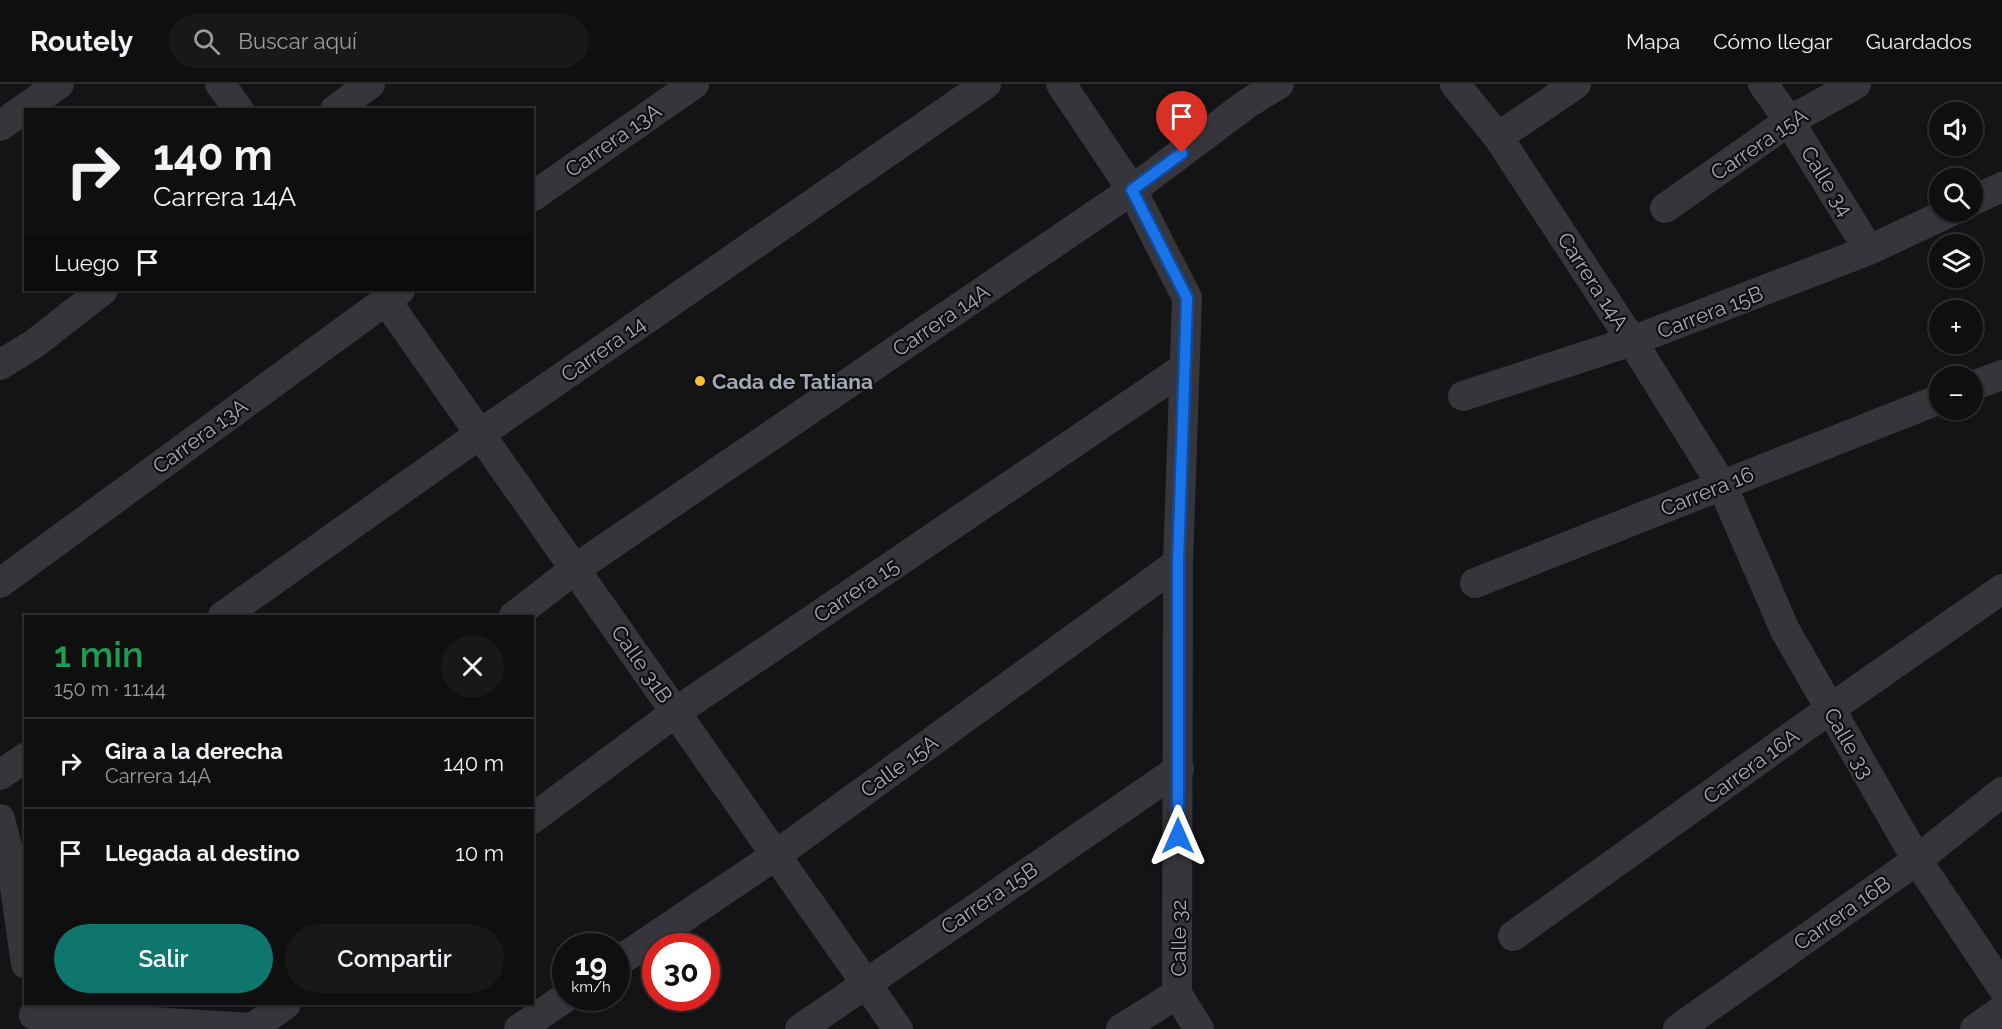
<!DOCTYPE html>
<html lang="es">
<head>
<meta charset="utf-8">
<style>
	:root { --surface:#0f0f10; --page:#181819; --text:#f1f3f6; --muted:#9b9c9f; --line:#2f2f30; --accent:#0f766e }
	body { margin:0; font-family:Raleway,sans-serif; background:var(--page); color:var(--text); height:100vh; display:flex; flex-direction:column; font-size:22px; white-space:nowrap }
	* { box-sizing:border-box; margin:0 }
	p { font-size:20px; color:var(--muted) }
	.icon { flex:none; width:33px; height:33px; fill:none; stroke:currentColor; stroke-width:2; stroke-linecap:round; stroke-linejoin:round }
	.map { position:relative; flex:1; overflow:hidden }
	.side { position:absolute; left:24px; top:531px; width:510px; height:390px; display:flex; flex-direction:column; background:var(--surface); border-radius:0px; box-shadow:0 2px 4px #0004,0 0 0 2px var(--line) }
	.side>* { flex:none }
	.banner { position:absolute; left:24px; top:24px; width:510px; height:183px; border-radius:0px; box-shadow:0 2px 4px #0004,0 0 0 2px var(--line); background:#0f0f10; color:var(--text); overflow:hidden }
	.buttons { position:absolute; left:1929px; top:18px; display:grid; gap:12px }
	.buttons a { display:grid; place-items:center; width:54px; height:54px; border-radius:50%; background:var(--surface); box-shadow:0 2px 4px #0004,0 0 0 2px var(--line); font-size:30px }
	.speed { position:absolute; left:552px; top:849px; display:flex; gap:12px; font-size:30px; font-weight:700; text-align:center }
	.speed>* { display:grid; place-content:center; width:78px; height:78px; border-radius:50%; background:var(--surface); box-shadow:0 2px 4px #0004,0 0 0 2px var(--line); line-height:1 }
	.speed small { font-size:15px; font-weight:400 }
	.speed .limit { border:9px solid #d22; background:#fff; color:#111 }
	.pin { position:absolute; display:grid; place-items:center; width:51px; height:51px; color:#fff; margin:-62px -26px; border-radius:50% 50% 50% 0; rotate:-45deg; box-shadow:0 0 6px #0007 }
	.pin .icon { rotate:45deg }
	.me { position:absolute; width:66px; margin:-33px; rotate:0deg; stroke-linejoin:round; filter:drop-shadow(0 0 4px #0008) }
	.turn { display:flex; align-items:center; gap:21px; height:126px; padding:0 30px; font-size:27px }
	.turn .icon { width:78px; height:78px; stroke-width:2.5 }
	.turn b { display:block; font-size:42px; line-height:51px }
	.then { display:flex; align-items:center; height:57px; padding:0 30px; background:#0003; gap:12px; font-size:22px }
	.round { display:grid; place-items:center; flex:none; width:63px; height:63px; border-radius:32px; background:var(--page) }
	.head { display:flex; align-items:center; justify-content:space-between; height:102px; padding:0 30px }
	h1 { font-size:36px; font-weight:600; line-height:45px; color:#1e9e55 }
	.action { display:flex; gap:12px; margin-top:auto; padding:12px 30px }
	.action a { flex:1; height:69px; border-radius:36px; background:var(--accent); color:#fff; font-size:24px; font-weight:600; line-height:69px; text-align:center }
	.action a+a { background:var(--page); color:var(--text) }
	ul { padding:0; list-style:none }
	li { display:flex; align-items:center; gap:18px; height:90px; padding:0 30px; border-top:2px solid var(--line) }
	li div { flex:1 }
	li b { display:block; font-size:22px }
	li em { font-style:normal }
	header { display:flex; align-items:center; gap:36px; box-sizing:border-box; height:84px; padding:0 30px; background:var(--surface); border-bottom:2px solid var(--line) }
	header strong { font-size:28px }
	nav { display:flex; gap:33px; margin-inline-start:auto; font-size:21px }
	.search { width:420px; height:54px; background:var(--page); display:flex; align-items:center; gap:15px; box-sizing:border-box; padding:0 21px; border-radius:33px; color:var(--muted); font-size:22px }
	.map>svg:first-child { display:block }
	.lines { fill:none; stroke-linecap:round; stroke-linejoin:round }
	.street { stroke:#35353b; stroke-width:30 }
	.route-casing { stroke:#114b97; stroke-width:15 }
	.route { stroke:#1a73e8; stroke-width:10 }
	.poi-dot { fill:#f5c12d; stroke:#0f0f11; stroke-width:2 }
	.labels { text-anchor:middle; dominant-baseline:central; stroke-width:4.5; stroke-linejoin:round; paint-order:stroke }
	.street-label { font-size:21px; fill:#a5a9b6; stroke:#0f0f11 }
	.poi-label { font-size:21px; font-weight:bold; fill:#a5a9b6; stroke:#0f0f11; text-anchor:start }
</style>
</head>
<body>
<header>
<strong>Routely</strong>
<div class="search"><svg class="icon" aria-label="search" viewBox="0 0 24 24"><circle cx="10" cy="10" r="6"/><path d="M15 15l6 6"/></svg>Buscar aquí</div>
<nav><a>Mapa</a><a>Cómo llegar</a><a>Guardados</a></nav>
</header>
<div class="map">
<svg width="2002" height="945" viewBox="0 0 2002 945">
	<rect width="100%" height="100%" fill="#141416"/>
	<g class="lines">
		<g class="street">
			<path d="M 220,0 L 239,26"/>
			<path d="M 1061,0 L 1132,106 L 1187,214 L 1178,479 L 1177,910 L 1199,945"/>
			<path d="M 1455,0 L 1498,53 L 1632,257 L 1722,401 L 1785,546 L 1917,776 L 2002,903"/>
			<path d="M 1763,0 L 1789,37 L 1869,166"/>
			<path d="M 335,26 L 370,0"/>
			<path d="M 0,42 L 59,0"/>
			<path d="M 1498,53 L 1576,0"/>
			<path d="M 532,113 L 694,0"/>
			<path d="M 1972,117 L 2002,103"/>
			<path d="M 1665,124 L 1789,37 L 1856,0"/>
			<path d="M 385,215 L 898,945"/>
			<path d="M 0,281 L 34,260 L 103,206"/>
			<path d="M 1972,302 L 2002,291"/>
			<path d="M 1463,312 L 1632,257 L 1869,166 L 1950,128"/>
			<path d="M 0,499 L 400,206"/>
			<path d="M 1475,499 L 1940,315"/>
			<path d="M 223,532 L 480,350 L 986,0"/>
			<path d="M 514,532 L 575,485 L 1132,106 L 1248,19 L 1279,0"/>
			<path d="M 0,691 L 26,673"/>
			<path d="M 0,735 L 12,782 L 26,880"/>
			<path d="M 532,735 L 676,628 L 1184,284"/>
			<path d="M 1513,852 L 1830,625 L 2002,505"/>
			<path d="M 616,879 L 776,771 L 1178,479"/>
			<path d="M 34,931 L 252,944 L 286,920"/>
			<path d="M 519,945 L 566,913"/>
			<path d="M 800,945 L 1179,685"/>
			<path d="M 1121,945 L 1177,910"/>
			<path d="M 1678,945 L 1917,776 L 2002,708"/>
			<path d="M 1975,945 L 2002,926"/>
		</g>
	</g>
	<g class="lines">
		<defs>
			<path id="route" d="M 1178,752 L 1178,479 L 1187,214 L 1132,106 L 1182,69"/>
		</defs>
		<use href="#route" class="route-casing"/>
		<use href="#route" class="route"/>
	</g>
	<circle class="poi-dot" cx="700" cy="297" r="6"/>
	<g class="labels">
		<g class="street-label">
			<text transform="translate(613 56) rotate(-35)">Carrera 13A</text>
			<text transform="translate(1759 60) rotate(-34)">Carrera 15A</text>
			<text transform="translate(1827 97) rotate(58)">Calle 34</text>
			<text transform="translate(1593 197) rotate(57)">Carrera 14A</text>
			<text transform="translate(1710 228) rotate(-21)">Carrera 15B</text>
			<text transform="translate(941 236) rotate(-34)">Carrera 14A</text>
			<text transform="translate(603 265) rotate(-35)">Carrera 14</text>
			<text transform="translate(200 352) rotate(-36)">Carrera 13A</text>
			<text transform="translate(1707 407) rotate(-22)">Carrera 16</text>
			<text transform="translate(856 506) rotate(-34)">Carrera 15</text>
			<text transform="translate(642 580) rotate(55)">Calle 31B</text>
			<text transform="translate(1849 659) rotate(60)">Calle 33</text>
			<text transform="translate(899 682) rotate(-36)">Calle 15A</text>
			<text transform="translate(1751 682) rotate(-36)">Carrera 16A</text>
			<text transform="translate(989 814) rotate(-34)">Carrera 15B</text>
			<text transform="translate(1842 829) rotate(-35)">Carrera 16B</text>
			<text transform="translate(1178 854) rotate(-90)">Calle 32</text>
		</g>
		<g class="poi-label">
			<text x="712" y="297">Cada de Tatiana</text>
		</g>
	</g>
</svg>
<div class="buttons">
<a><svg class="icon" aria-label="sound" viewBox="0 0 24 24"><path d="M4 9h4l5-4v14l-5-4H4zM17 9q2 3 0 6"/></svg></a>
<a><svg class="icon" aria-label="search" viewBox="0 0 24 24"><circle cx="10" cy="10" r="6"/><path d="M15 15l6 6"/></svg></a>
<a><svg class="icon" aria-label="layers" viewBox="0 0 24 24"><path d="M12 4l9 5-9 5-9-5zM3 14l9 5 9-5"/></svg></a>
<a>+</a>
<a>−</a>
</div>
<div class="speed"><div>19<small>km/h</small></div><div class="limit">30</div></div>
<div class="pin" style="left:1182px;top:69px;background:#d93025"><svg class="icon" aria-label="arrive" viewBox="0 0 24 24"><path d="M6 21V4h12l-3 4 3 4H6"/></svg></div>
<svg class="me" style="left:1178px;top:752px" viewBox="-20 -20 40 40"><path d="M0-17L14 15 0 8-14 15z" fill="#1a73e8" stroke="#fff" stroke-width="4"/></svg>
<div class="banner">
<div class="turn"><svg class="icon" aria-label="right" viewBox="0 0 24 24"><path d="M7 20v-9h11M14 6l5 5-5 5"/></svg><div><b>140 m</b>Carrera 14A</div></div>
<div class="then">Luego<svg class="icon" aria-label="arrive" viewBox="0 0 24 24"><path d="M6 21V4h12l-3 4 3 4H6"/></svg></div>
</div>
<section class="side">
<div class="head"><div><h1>1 min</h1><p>150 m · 11:44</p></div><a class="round"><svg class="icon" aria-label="close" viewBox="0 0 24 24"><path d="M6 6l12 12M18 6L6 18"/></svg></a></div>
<ul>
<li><svg class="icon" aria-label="right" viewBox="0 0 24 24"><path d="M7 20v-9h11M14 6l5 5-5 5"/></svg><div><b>Gira a la derecha</b><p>Carrera 14A</p></div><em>140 m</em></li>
<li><svg class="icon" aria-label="arrive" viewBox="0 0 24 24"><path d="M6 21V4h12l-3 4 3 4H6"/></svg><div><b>Llegada al destino</b></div><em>10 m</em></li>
</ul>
<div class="action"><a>Salir</a><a>Compartir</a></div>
</section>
</div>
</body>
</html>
